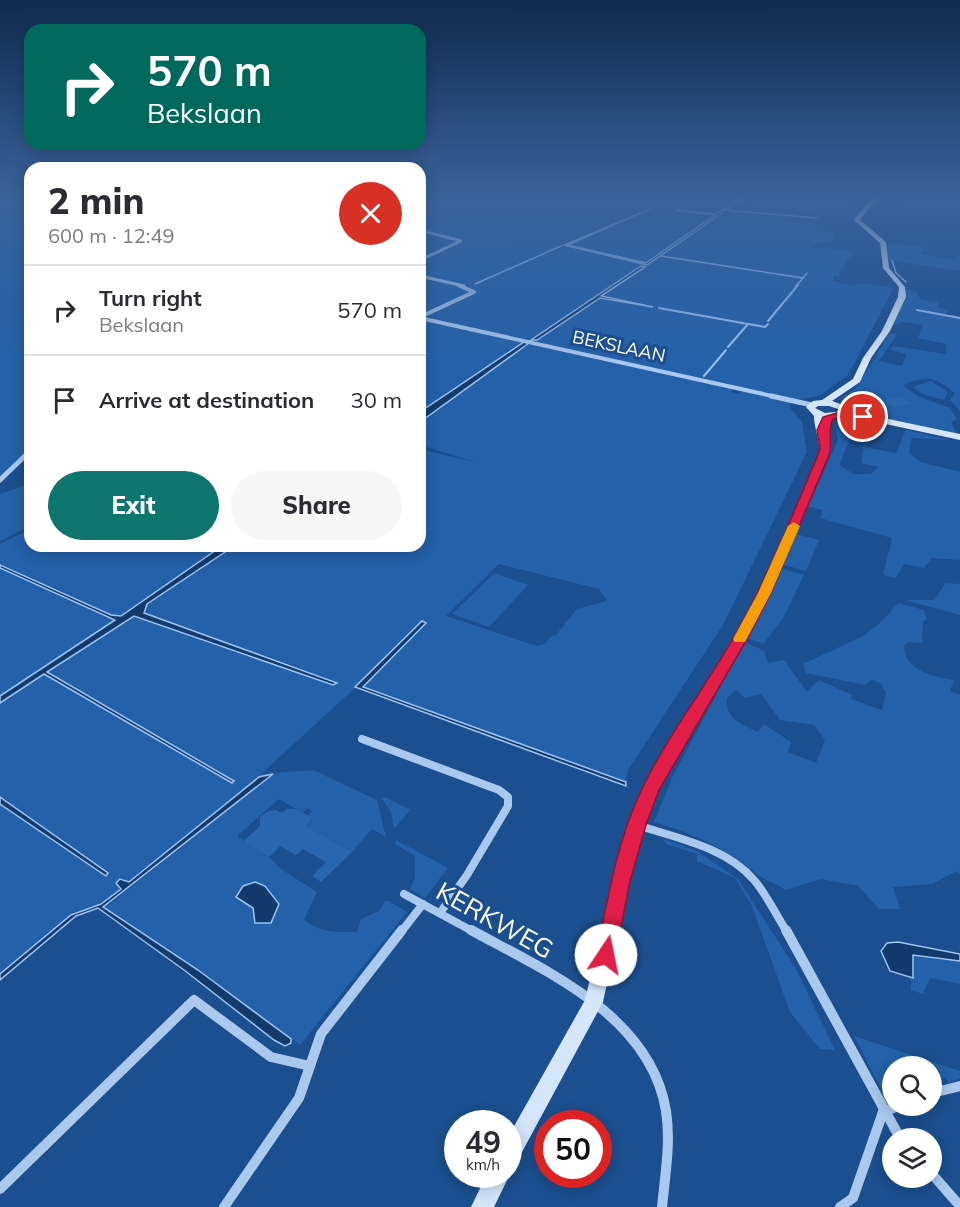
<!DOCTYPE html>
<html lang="en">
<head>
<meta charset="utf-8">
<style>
	:root { --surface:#fff; --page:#f7f7f7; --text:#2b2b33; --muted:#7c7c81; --line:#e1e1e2; --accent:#0f766e }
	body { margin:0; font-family:Mulish,sans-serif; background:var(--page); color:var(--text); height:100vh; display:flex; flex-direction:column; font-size:22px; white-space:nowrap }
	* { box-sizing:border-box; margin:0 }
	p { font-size:20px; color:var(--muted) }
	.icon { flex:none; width:33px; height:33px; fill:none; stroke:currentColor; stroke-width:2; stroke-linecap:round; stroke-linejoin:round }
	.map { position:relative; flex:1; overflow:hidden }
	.details { position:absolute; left:24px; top:162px; width:402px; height:390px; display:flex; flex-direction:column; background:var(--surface); border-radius:18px; box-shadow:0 3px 15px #0003 }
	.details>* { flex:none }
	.hud { position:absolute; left:24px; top:24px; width:402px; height:126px; border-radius:18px; box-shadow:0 3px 15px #0003; background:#00695c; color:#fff; overflow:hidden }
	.controls { position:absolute; left:882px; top:1056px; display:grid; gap:12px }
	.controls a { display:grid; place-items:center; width:60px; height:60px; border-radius:50%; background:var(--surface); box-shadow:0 3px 15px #0003; font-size:30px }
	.speed { position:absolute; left:444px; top:1110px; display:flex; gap:12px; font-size:30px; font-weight:700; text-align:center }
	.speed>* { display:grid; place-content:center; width:78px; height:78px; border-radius:50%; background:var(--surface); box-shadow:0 3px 15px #0003; line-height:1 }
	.speed small { font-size:15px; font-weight:400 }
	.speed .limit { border:9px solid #d22; background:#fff; color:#111 }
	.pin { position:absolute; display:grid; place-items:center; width:51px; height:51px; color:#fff; margin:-26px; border:3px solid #fff; border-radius:50%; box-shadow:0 2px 6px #0007 }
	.me { position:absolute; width:66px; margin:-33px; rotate:11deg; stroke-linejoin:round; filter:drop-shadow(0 0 4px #0008) }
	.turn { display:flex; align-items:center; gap:21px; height:126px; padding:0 24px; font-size:27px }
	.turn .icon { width:78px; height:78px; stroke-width:2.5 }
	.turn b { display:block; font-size:42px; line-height:51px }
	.round { display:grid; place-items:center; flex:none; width:63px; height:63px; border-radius:32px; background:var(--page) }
	.summary { display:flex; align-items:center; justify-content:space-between; height:102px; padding:0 24px }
	h1 { font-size:36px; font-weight:800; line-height:45px }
	.button { display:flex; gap:12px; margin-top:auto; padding:12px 24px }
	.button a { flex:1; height:69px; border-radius:36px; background:var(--accent); color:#fff; font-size:24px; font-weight:800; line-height:69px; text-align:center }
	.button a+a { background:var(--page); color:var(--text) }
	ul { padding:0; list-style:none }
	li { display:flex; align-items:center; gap:18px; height:90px; padding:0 24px; border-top:2px solid var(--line) }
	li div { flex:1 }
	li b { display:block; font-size:22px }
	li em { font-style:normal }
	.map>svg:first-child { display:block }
	.green { fill:#2461a8; fill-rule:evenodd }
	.water { fill:#123a6d; stroke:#9cc4f0; stroke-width:1.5 }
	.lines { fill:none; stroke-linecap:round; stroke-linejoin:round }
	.stream-far1 { stroke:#9cc4f0; stroke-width:1.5 }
	.stream { stroke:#9cc4f0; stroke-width:2 }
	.building { fill:#2a66ad }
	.minor-far4 { stroke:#a9c9ee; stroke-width:3 }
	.minor-far3 { stroke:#a9c9ee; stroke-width:4 }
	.minor-far2 { stroke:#a9c9ee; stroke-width:5 }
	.minor-far1 { stroke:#a9c9ee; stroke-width:8 }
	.minor { stroke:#a9c9ee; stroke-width:10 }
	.secondary { fill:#d6e6fa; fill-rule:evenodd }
	.route { fill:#e11d48; stroke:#92132f; stroke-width:1.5 }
	.slow { fill:#f59e0b }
	.labels { text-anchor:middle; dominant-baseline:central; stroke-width:6; stroke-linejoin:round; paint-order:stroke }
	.far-street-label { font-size:18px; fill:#fff; stroke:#1b4f8f }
	.near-street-label { font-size:26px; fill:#fff; stroke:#1b4f8f }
</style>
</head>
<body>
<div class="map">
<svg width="960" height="1207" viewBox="0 0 960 1207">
	<rect width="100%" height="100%" fill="#1b4f8f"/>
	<g class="green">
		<path d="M 0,197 L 30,197 L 30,450 L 0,478 Z"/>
		<path d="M 420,197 L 742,197 L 716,214 L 723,211 L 779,216 L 787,220 L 817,224 L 815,227 L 835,235 L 832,241 L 817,243 L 813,248 L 843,249 L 855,255 L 850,257 L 839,274 L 842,277 L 833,276 L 833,281 L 856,286 L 857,283 L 892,287 L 893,289 L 848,375 L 819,396 L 795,400 L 420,315 ZM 641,266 L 644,267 L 600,296 L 653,307 L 600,298 L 537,340 L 532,340 Z"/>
		<path d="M 743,197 L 860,197 L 849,209 L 822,206 L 817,211 L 826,213 L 734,204 Z"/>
		<path d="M 877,197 L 960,197 L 960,210 L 885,204 L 876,204 L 874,210 L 871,209 Z"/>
		<path d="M 888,243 L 924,247 L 920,254 L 955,260 L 960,253 L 960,271 L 888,260 Z"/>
		<path d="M 905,289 L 917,293 L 920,299 L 939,302 L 937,307 L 948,310 L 945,314 L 912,309 L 960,318 L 960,411 L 950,400 L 955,393 C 933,376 929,375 903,385 L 917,396 L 950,408 L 957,419 L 951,422 L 957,435 C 933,429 854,418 840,401 L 841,397 L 856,388 L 890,333 L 897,334 L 879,361 L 902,366 L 907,354 L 890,350 L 893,346 L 946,354 L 946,344 L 918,338 L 923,325 L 903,322 L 892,326 L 900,310 Z"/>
		<path d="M 420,320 L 524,342 L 420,412 Z"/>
		<path d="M 529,343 L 733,389 L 731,392 L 738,394 L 743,391 L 790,401 L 791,409 L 802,422 L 807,452 L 723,625 L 628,770 L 626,782 L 362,687 L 426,623 L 261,774 L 313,770 L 377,800 L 386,837 L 372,829 L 352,852 L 306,826 L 313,819 L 308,816 L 312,811 L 307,808 L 303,813 L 279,799 L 237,836 L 269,857 L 281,869 L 317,892 L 304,920 C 320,933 337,932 357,932 L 361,919 L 379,911 L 385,901 L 389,901 L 407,912 L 300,1045 L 198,970 L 103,906 L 110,904 L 272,774 L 259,777 L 106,901 L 74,912 L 0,974 L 0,804 L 108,873 L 0,797 L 0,703 L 44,674 L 232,783 L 234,781 L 47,672 L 134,616 L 334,685 L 336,683 L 282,663 L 312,672 L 143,613 L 144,607 L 234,546 L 420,546 L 420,449 L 478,463 L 420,445 L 420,422 ZM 499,564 L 599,589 L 607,601 L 577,609 L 555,636 L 552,635 L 545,644 L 537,646 L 446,616 Z"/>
		<path d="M 931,381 L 948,392 L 944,400 L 923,394 L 912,387 Z"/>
		<path d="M 857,421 L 892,427 L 865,423 L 853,432 L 839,465 L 854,474 L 871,474 L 878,467 L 861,463 L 864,449 L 858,446 L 896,453 L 906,430 L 951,440 L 912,438 L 909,453 L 921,462 L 960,472 L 960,560 L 932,558 L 924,568 L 904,564 L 896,578 L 883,575 L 892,538 L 820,518 L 823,510 L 805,506 L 812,498 L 838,440 L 835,424 Z"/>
		<path d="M 30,484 L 30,526 L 0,541 L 0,494 Z"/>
		<path d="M 30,529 L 30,546 L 222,546 L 121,616 L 111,615 L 45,583 L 115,620 L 0,696 L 0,544 Z"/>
		<path d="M 788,532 L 819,540 L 806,571 L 774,562 Z"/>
		<path d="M 773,566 L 804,575 L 783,618 L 763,644 L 740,635 Z"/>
		<path d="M 494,573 L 528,585 L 489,627 L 452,614 Z"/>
		<path d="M 946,583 L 960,584 L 960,615 L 905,600 L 934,600 Z"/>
		<path d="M 898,603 L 924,610 L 927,620 L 923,621 L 922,643 L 909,642 L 904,646 C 905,671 934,677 954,680 L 950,691 L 960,695 L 960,875 L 957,871 L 932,884 L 893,887 L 900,909 L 879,909 L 858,886 L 821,879 L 785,890 C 776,883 765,881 757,874 C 722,847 697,835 654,822 L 673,776 L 742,646 L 747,643 L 764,651 L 768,663 L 784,660 L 807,692 L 819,680 L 852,695 L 851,699 L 882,710 L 886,693 L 881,684 L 872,679 L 865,685 L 806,673 L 803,664 L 863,636 L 880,623 ZM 736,690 L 745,698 L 761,694 L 780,720 L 814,725 L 825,740 L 816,763 L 788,752 L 791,742 L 764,724 L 758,732 C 741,724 725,719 727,698 Z"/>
		<path d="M 385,797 L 410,810 L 394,829 L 391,812 L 382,799 Z"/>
		<path d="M 663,839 L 697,851 L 738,879 L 796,969 L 835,1050 L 820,1049 L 790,1012 L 751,904 L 735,878 L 697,861 L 697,854 L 666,844 Z"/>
		<path d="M 396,840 L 448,868 L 425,898 L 410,889 L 415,878 L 415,856 L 395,844 Z"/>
		<path d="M 912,955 L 960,961 L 960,984 L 930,978 L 923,994 L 911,990 Z"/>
		<path d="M 854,1036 L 960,1071 L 960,1078 L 949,1083 L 945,1078 L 932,1082 L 932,1066 L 892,1066 L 892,1092 L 880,1087 Z"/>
	</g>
	<g class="water">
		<path d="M 742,197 L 745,197 L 647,265 L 564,245 L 650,209 L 568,245 L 646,263 L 715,215 L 675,210 L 716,214 Z"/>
		<path d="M 641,266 L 645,267 L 601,296 L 653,307 L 600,298 L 537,340 L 531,340 Z"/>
		<path d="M 524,342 L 529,343 L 420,422 L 420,412 Z"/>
		<path d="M 222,546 L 234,546 L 147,604 L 144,613 L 337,683 L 333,685 L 134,616 L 47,672 L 234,781 L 232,783 L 44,674 L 0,703 L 0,696 L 115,620 L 0,568 L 0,565 L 111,615 L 121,616 Z"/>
		<path d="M 422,621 L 426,623 L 363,687 L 626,782 L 626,786 L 355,687 Z"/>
		<path d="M 273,774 L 103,907 L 198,970 L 291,1039 L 291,1043 L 285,1046 L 274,1040 L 184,970 L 98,908 L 76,916 L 0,980 L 0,974 L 71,915 L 101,904 L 121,889 L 116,883 L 120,879 L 129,882 L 259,777 Z"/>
		<path d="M 0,797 L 108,873 L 106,876 L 0,804 Z"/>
		<path d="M 255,882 L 265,886 L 279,904 L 271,923 L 255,923 L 253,908 L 236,897 L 243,886 Z"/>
		<path d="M 898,942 L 960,954 L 960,961 L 913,955 L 913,978 L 890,971 L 881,951 L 887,943 Z"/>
	</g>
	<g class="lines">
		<g class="stream-far1">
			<path d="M 724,210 L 817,218"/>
			<path d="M 661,256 L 803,278 L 796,286"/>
			<path d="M 892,260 L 896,273 L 906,282"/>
			<path d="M 803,278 L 807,273"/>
			<path d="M 475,284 L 561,246"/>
		</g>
		<g class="stream">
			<path d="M 659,308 L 748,324"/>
			<path d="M 917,310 L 960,318"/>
			<path d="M 768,321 L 798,285"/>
			<path d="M 728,347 L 748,324 L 765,327 L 768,324"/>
			<path d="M 704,376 L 726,350"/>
		</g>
	</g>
	<g class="building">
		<path d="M 898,396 L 913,403 L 895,408 L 881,401 Z"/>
		<path d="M 287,809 L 296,809 L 313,818 L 306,826 L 352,852 L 321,882 L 312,876 L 326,862 L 303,849 L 296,855 L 280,846 L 269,857 L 244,841 L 260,826 L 260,817 L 268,811 L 276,810 L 282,813 Z"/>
	</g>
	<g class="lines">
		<g class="minor-far4">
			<path d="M 420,230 L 461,241 L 420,260"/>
			<path d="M 420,276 L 464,286"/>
		</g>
		<g class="minor-far3">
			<path d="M 420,317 L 474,292 L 458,285"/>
			<path d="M 420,318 L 777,397"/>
		</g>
		<g class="minor-far2">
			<path d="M 771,396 L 812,405"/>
			<path d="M 0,480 L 30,451"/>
		</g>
		<g class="minor-far1">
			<path d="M 362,739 L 499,790 L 508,797 L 508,806 L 467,875 L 440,913"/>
			<path d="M 637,825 C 676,838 726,847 754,880 C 767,895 776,915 787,932"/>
			<path d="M 404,894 L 474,932"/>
			<path d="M 401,932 L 423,904"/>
		</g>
		<g class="minor">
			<path d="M 471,930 C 546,971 651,1016 666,1111 C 671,1142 665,1176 662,1207"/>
			<path d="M 786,930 L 900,1138"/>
			<path d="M 932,1093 L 960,1086"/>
			<path d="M 883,1112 L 898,1106"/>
			<path d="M 932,1174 L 960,1206"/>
			<path d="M 0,1189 L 194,1000 L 271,1057 L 310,1066"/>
			<path d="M 224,1207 L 299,1098 L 321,1034 L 402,930"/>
			<path d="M 840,1207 L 853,1198 L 883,1112"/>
		</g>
		<g class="secondary">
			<path d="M 872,197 L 878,197 L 860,220 L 886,242 L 889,268 L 905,287 L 906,297 L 890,331 L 871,358 L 860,382 L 832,401 L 874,416 L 960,434 L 960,440 L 853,417 L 823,418 L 829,444 L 829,455 L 760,615 L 658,790 L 645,825 L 628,885 L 603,1002 L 515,1165 L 508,1168 L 508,1137 L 585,1000 L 612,885 L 629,825 L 644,789 L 748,615 L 819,455 C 821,441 814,429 814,416 L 806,407 L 813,401 L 822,400 L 853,379 L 863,358 L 882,331 L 898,297 L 899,287 L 883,268 L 880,243 L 854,220 ZM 818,406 L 829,406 L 844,411 L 825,413 L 815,408 Z"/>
			<path d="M 508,1171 L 510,1174 L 494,1207 L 471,1207 L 487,1174 L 508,1174 Z"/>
		</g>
	</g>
	<linearGradient id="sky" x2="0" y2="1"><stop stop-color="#0f2b4f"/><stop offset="0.54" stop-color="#39639b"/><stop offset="1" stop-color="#39639b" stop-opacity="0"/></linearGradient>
	<rect width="960" height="366" fill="url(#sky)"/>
	<path class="route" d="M 843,411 L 868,417 C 860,423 844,417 833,419 C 827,432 833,442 829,455 L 771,593 L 749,636 L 659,790 L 646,825 L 629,885 L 616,955 L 613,961 L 606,964 L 599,961 L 596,955 C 608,899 617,840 642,789 C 666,738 706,686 734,637 C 767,579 792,516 818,455 L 820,448 L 817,430 L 823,417 Z"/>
	<path class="slow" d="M 794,522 L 800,526 L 771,593 L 745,642 L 735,642 L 733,639 L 758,593 L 788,526 Z"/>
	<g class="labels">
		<g class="far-street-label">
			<text transform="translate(619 346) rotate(12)">BEKSLAAN</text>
		</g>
		<g class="near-street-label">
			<text transform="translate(495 920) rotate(29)">KERKWEG</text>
		</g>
	</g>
</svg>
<div class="controls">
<a><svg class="icon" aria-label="search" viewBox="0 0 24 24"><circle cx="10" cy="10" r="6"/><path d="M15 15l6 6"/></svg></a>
<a><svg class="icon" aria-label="layers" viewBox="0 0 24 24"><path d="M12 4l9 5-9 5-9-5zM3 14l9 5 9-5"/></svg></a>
</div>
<div class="speed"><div>49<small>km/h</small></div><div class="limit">50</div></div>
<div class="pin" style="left:863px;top:417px;background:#d93025"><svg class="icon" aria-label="arrive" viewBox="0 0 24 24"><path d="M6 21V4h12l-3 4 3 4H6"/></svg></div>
<svg class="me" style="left:606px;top:955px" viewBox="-20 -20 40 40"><circle r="19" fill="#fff"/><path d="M0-13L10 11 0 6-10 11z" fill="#e11d48"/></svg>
<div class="hud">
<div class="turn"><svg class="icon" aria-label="right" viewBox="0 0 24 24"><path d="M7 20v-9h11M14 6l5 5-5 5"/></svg><div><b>570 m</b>Bekslaan</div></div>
</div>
<section class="details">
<div class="summary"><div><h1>2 min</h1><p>600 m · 12:49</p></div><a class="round" style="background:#d93025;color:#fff"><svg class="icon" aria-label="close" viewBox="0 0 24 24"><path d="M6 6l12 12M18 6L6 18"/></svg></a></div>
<ul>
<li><svg class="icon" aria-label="right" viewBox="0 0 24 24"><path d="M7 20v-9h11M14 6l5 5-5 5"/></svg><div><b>Turn right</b><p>Bekslaan</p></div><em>570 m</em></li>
<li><svg class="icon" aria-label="arrive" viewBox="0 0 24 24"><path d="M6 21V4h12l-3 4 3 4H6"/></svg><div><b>Arrive at destination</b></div><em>30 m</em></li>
</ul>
<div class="button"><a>Exit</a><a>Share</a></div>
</section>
</div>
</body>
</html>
